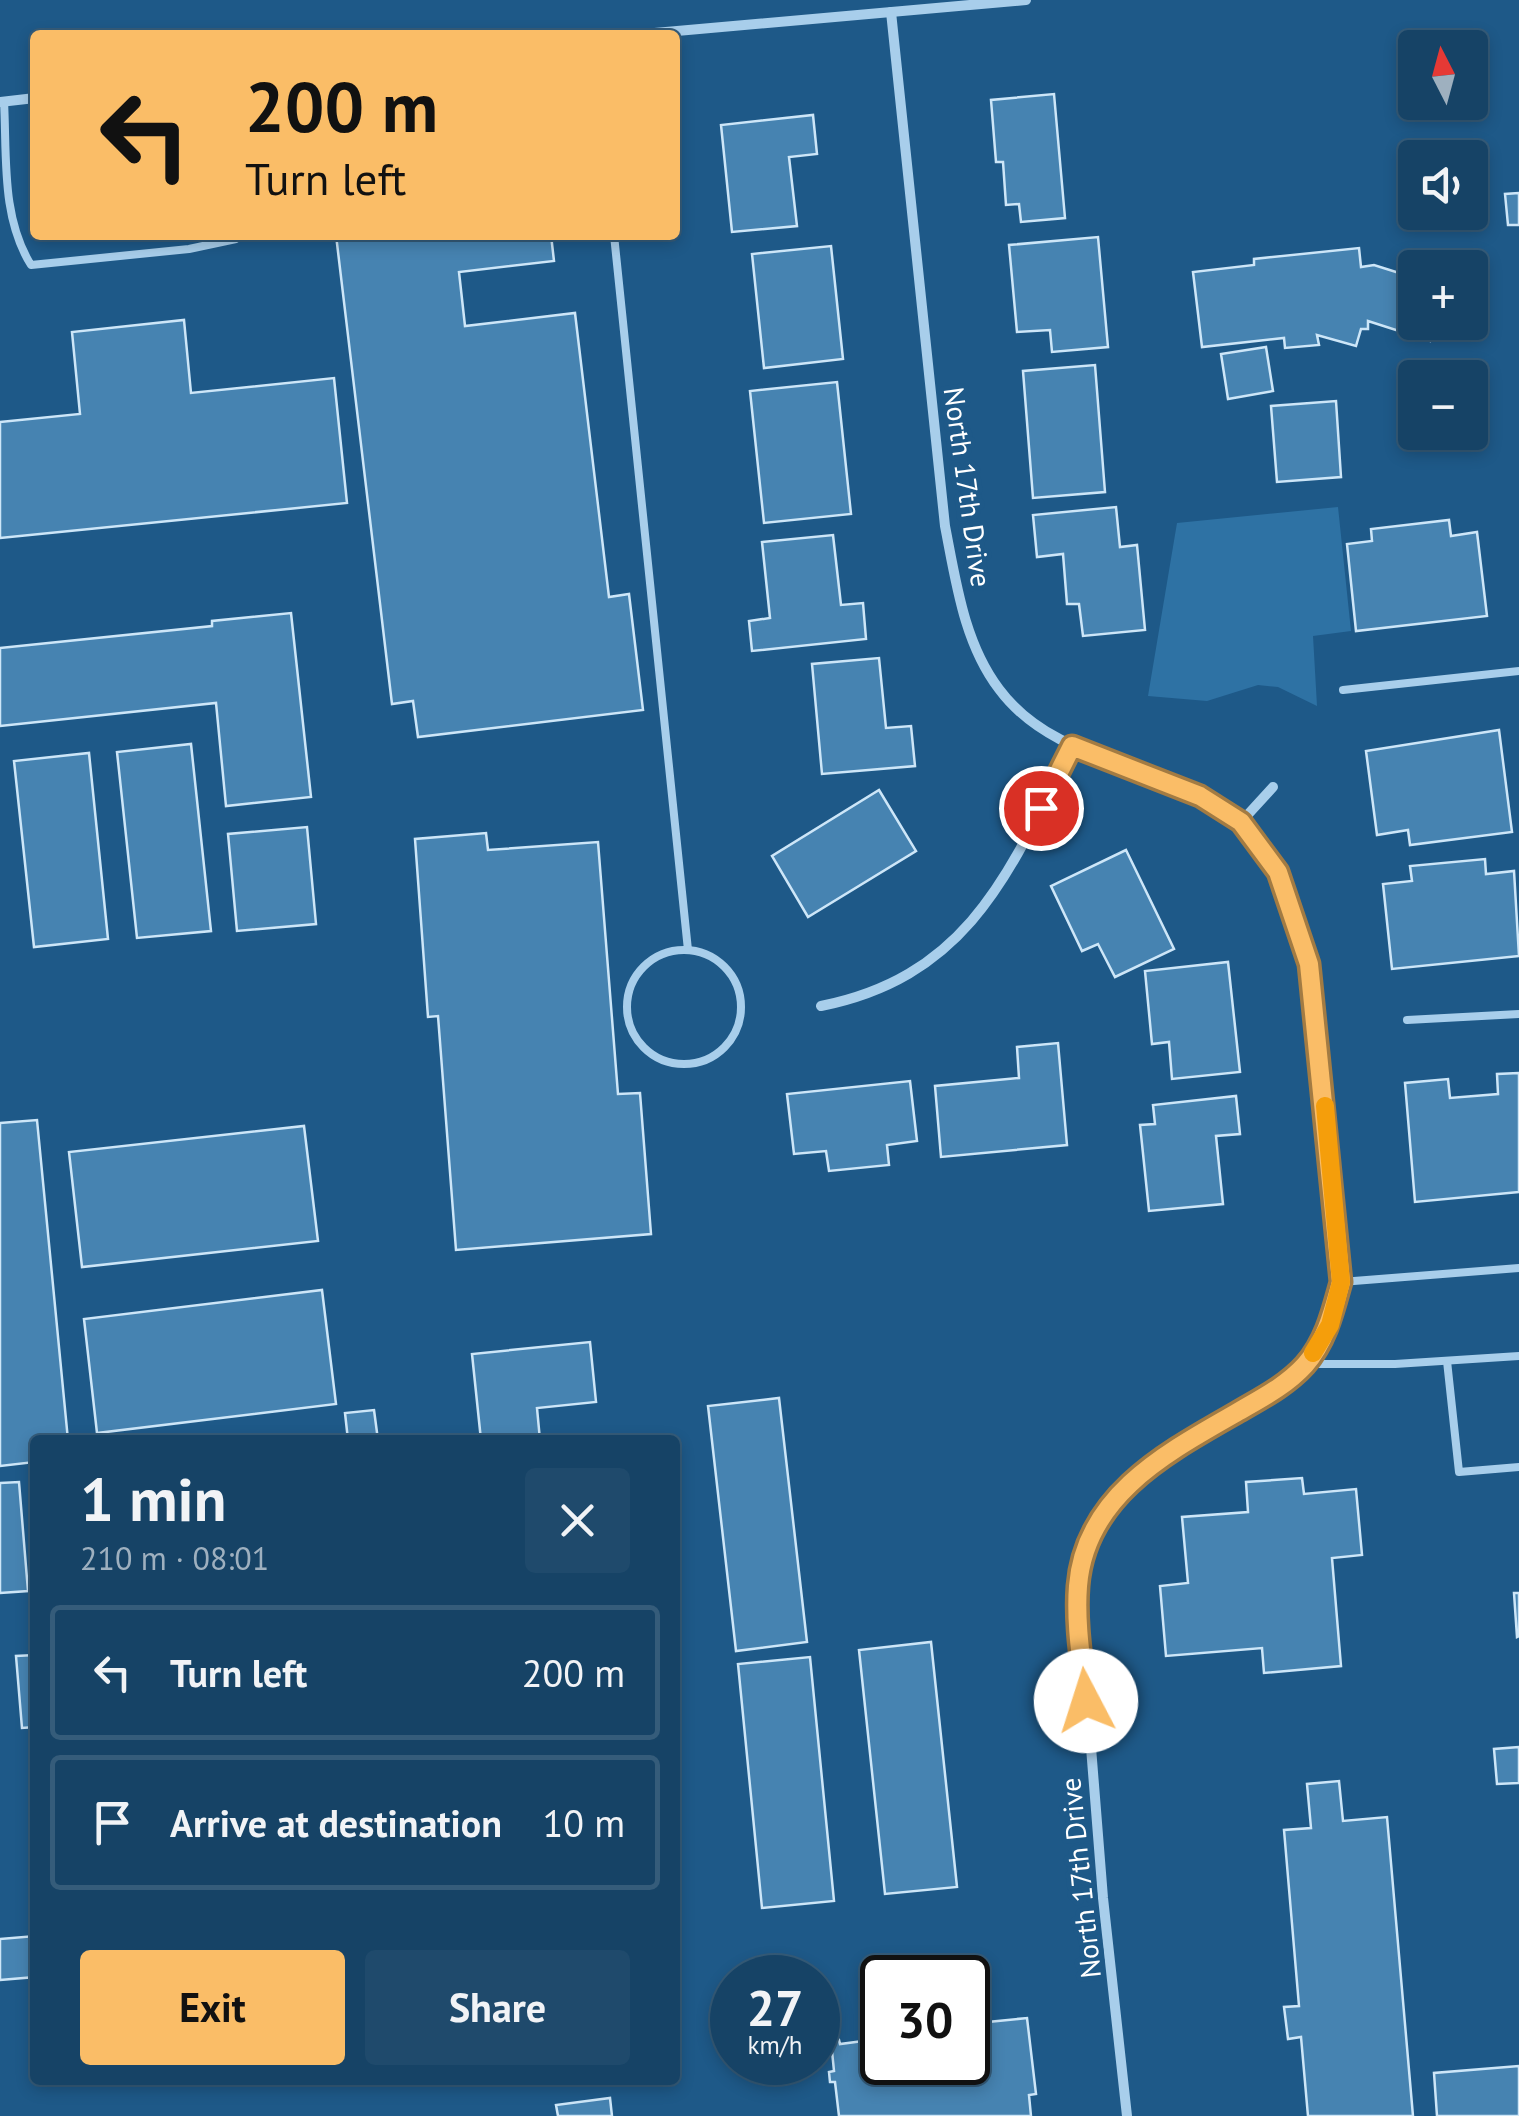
<!DOCTYPE html>
<html lang="en">
<head>
<meta charset="utf-8">
<style>
	:root { --surface:#164366; --page:#1f4a6c; --text:#f1f3f6; --muted:#9eb0bf; --line:#355c7a; --accent:#fabd67 }
	body { margin:0; font-family:"PT Sans",sans-serif; background:var(--page); color:var(--text); height:100vh; display:flex; flex-direction:column; font-size:38px; white-space:nowrap }
	* { box-sizing:border-box; margin:0 }
	p { font-size:32px; color:var(--muted) }
	.icon { flex:none; width:55px; height:55px; fill:none; stroke:currentColor; stroke-width:2; stroke-linecap:round; stroke-linejoin:round }
	.map { position:relative; flex:1; overflow:hidden }
	.panel { position:absolute; left:30px; top:1435px; width:650px; height:650px; display:flex; flex-direction:column; background:var(--surface); border-radius:10px; box-shadow:0 5px 15px #0003,0 0 0 2px var(--line) }
	.panel>* { flex:none }
	.guide { position:absolute; left:30px; top:30px; width:650px; height:210px; border-radius:10px; box-shadow:0 5px 15px #0003,0 0 0 2px var(--line); background:#fabd67; color:#111; overflow:hidden }
	.needle { width:65px; rotate:354deg }
	.fabs { position:absolute; left:1398px; top:30px; display:grid; gap:20px }
	.fabs a { display:grid; place-items:center; width:90px; height:90px; border-radius:10px; background:var(--surface); box-shadow:0 5px 15px #0003,0 0 0 2px var(--line); font-size:50px }
	.speed { position:absolute; left:710px; top:1955px; display:flex; gap:20px; font-size:50px; font-weight:700; text-align:center }
	.speed>* { display:grid; place-content:center; width:130px; height:130px; border-radius:50%; background:var(--surface); box-shadow:0 5px 15px #0003,0 0 0 2px var(--line); line-height:1 }
	.speed small { font-size:25px; font-weight:400 }
	.speed .limit { border:5px solid #111; border-radius:15px; background:#fff; color:#111 }
	.pin { position:absolute; display:grid; place-items:center; width:85px; height:85px; color:#fff; margin:-42px; border:5px solid #fff; border-radius:50%; box-shadow:0 2px 10px #0007 }
	.me { position:absolute; width:110px; margin:-55px; rotate:355deg; stroke-linejoin:round; filter:drop-shadow(0 0 8px #0008) }
	.turn { display:flex; align-items:center; gap:35px; height:210px; padding:0 50px; font-size:45px }
	.turn .icon { width:130px; height:130px; stroke-width:2.5 }
	.turn b { display:block; font-size:70px; line-height:85px }
	.round { display:grid; place-items:center; flex:none; width:105px; height:105px; border-radius:10px; background:var(--page) }
	.overview { display:flex; align-items:center; justify-content:space-between; height:170px; padding:0 50px }
	h1 { font-size:60px; font-weight:700; line-height:75px }
	.button { display:flex; gap:20px; margin-top:auto; padding:20px 50px }
	.button a { flex:1; height:115px; border-radius:10px; background:var(--accent); color:#111; font-size:40px; font-weight:700; line-height:115px; text-align:center }
	.button a+a { background:var(--page); color:var(--text) }
	ul { padding:0; list-style:none }
	li { display:flex; align-items:center; gap:30px; height:135px; margin:0 20px 15px; padding:0 30px; border:5px solid var(--line); border-radius:10px }
	li div { flex:1 }
	li b { display:block; font-size:38px }
	li em { font-style:normal }
	.map>svg:first-child { display:block }
	.green { fill:#2e72a4 }
	.building { fill:#4683b1; stroke:#cde6f8; stroke-width:2.5 }
	.lines { fill:none; stroke-linecap:round; stroke-linejoin:round }
	.service { stroke:#a8ceeb; stroke-width:8 }
	.minor { stroke:#a8ceeb; stroke-width:10 }
	.route-casing { stroke:#a27b43; stroke-width:25 }
	.route { stroke:#fabd67; stroke-width:18 }
	.slow { stroke:#f59e0b; stroke-width:18 }
	.labels { text-anchor:middle; dominant-baseline:central; stroke-width:10; stroke-linejoin:round; paint-order:stroke }
	.street-label { font-size:28px; fill:#fff; stroke:#1e5988 }
</style>
</head>
<body>
<div class="map">
<svg width="1519" height="2116" viewBox="0 0 1519 2116">
	<rect width="100%" height="100%" fill="#1e5988"/>
	<path class="green" d="M 1338,507 L 1351,631 L 1313,636 L 1317,706 L 1278,687 L 1258,685 L 1207,701 L 1148,696 L 1177,523 Z"/>
	<g class="building">
		<path d="M 1054,94 L 1065,218 L 1021,222 L 1019,204 L 1006,205 L 1003,162 L 996,162 L 991,100 Z"/>
		<path d="M 813,115 L 817,154 L 789,157 L 797,226 L 732,232 L 721,125 Z"/>
		<path d="M 1519,193 L 1519,225 L 1508,225 L 1505,194 Z"/>
		<path d="M 336,235 L 551,235 L 554,261 L 459,272 L 465,326 L 575,313 L 609,597 L 629,594 L 643,710 L 418,737 L 413,701 L 392,704 Z"/>
		<path d="M 1098,237 L 1108,347 L 1052,352 L 1050,330 L 1017,332 L 1009,245 Z"/>
		<path d="M 831,246 L 843,359 L 764,368 L 752,254 Z"/>
		<path d="M 1359,248 L 1361,267 L 1374,265 L 1415,278 L 1415,322 L 1435,322 L 1430,341 L 1368,321 L 1368,329 L 1361,329 L 1356,346 L 1317,335 L 1319,345 L 1285,348 L 1284,338 L 1202,347 L 1193,272 L 1254,265 L 1254,259 Z"/>
		<path d="M 184,320 L 191,393 L 334,378 L 347,503 L 0,538 L 0,422 L 80,414 L 72,332 Z"/>
		<path d="M 1266,347 L 1273,391 L 1228,399 L 1221,354 Z"/>
		<path d="M 1095,365 L 1105,492 L 1033,498 L 1023,371 Z"/>
		<path d="M 837,382 L 851,514 L 764,523 L 750,391 Z"/>
		<path d="M 1336,401 L 1341,477 L 1277,482 L 1271,406 Z"/>
		<path d="M 1116,507 L 1120,547 L 1137,545 L 1145,630 L 1083,636 L 1079,604 L 1067,604 L 1063,554 L 1037,557 L 1033,515 Z"/>
		<path d="M 1449,520 L 1451,536 L 1477,532 L 1487,616 L 1356,631 L 1347,544 L 1372,541 L 1371,529 Z"/>
		<path d="M 833,535 L 841,605 L 863,603 L 866,639 L 752,651 L 749,621 L 770,618 L 762,542 Z"/>
		<path d="M 291,613 L 311,797 L 226,806 L 216,703 L 0,726 L 0,648 L 212,626 L 212,621 Z"/>
		<path d="M 879,658 L 886,728 L 911,726 L 915,766 L 822,774 L 812,664 Z"/>
		<path d="M 1499,730 L 1512,832 L 1410,845 L 1408,830 L 1377,835 L 1366,751 Z"/>
		<path d="M 191,744 L 211,931 L 137,938 L 117,752 Z"/>
		<path d="M 89,753 L 108,939 L 34,947 L 14,761 Z"/>
		<path d="M 879,790 L 916,851 L 808,917 L 772,856 Z"/>
		<path d="M 307,827 L 316,924 L 237,931 L 228,834 Z"/>
		<path d="M 486,833 L 488,850 L 598,842 L 618,1094 L 640,1093 L 651,1234 L 456,1250 L 438,1016 L 428,1017 L 415,839 Z"/>
		<path d="M 1126,850 L 1174,949 L 1115,977 L 1098,944 L 1082,951 L 1051,886 Z"/>
		<path d="M 1485,859 L 1486,874 L 1514,871 L 1519,956 L 1392,969 L 1383,884 L 1412,881 L 1410,866 Z"/>
		<path d="M 1228,962 L 1240,1072 L 1172,1079 L 1169,1042 L 1152,1044 L 1145,971 Z"/>
		<path d="M 1058,1043 L 1067,1145 L 941,1157 L 935,1086 L 1019,1078 L 1017,1047 Z"/>
		<path d="M 1519,1073 L 1519,1192 L 1415,1202 L 1405,1083 L 1448,1079 L 1450,1098 L 1498,1094 L 1497,1074 Z"/>
		<path d="M 910,1081 L 917,1141 L 887,1145 L 889,1165 L 829,1171 L 826,1151 L 794,1154 L 787,1094 Z"/>
		<path d="M 1236,1096 L 1240,1134 L 1216,1136 L 1223,1204 L 1149,1211 L 1140,1125 L 1155,1124 L 1153,1105 Z"/>
		<path d="M 37,1120 L 68,1440 L 35,1440 L 35,1462 L 0,1466 L 0,1123 Z"/>
		<path d="M 304,1126 L 318,1241 L 82,1267 L 69,1152 Z"/>
		<path d="M 322,1290 L 336,1404 L 97,1433 L 84,1319 Z"/>
		<path d="M 590,1342 L 596,1402 L 537,1408 L 540,1440 L 481,1440 L 472,1354 Z"/>
		<path d="M 779,1398 L 807,1642 L 736,1651 L 708,1406 Z"/>
		<path d="M 374,1410 L 378,1440 L 348,1440 L 345,1413 Z"/>
		<path d="M 1302,1478 L 1304,1494 L 1356,1489 L 1362,1555 L 1332,1558 L 1341,1666 L 1264,1673 L 1262,1648 L 1166,1656 L 1160,1586 L 1188,1583 L 1182,1517 L 1248,1512 L 1246,1482 Z"/>
		<path d="M 19,1482 L 28,1591 L 0,1593 L 0,1483 Z"/>
		<path d="M 1514,1593 L 1519,1593 L 1519,1636 L 1517,1637 Z"/>
		<path d="M 931,1642 L 957,1887 L 885,1894 L 859,1650 Z"/>
		<path d="M 35,1655 L 35,1727 L 22,1728 L 16,1656 Z"/>
		<path d="M 810,1657 L 834,1901 L 762,1908 L 738,1664 Z"/>
		<path d="M 1519,1747 L 1519,1783 L 1497,1784 L 1494,1749 Z"/>
		<path d="M 1339,1781 L 1343,1821 L 1387,1817 L 1413,2116 L 1308,2116 L 1301,2037 L 1288,2039 L 1284,2007 L 1299,2006 L 1284,1830 L 1311,1828 L 1307,1784 Z"/>
		<path d="M 35,1936 L 35,1977 L 0,1980 L 0,1939 Z"/>
		<path d="M 1027,2018 L 1036,2094 L 1029,2095 L 1031,2116 L 839,2116 L 835,2082 L 830,2082 L 829,2072 L 834,2071 L 831,2041 L 839,2040 L 840,2044 L 871,2040 L 870,2036 L 882,2035 L 882,2062 L 968,2062 L 968,2024 Z"/>
		<path d="M 1519,2066 L 1519,2116 L 1437,2116 L 1434,2073 Z"/>
		<path d="M 610,2098 L 612,2116 L 558,2116 L 556,2105 Z"/>
	</g>
	<g class="lines">
		<g class="service">
			<path d="M 4,101 C 7,156 1,217 31,265 L 189,249 L 236,239 L 240,235"/>
			<path d="M 614,235 L 688,950"/>
			<path d="M 1343,690 L 1519,671"/>
			<circle cx="684" cy="1007" r="57"/>
			<path d="M 1407,1020 L 1519,1014"/>
			<path d="M 1341,1282 L 1519,1268"/>
			<path d="M 1447,1361 L 1459,1472 L 1519,1467"/>
			<path d="M 1306,1364 L 1395,1364 L 1519,1356"/>
		</g>
		<g class="minor">
			<path d="M 891,12 L 945,526 C 956,582 964,643 999,689 C 1060,771 1175,760 1241,822 C 1251,832 1260,847 1268,859 C 1320,929 1322,1072 1331,1159 C 1334,1198 1342,1239 1341,1279 C 1340,1307 1324,1339 1308,1362 C 1291,1384 1264,1397 1241,1410 C 1182,1444 1117,1474 1089,1540 C 1083,1553 1081,1570 1078,1584 L 1103,1898 L 1127,2116"/>
			<path d="M 632,35 L 1026,0"/>
			<path d="M 0,102 L 35,98"/>
			<path d="M 1241,822 L 1273,787"/>
			<path d="M 821,1006 C 970,976 1011,870 1072,746"/>
		</g>
	</g>
	<g class="lines">
		<defs>
			<path id="route" d="M 1041,808 L 1072,746 L 1200,796 L 1241,822 L 1278,872 L 1309,964 L 1341,1282 C 1333,1311 1326,1341 1305,1365 C 1286,1386 1260,1399 1236,1413 C 1166,1453 1085,1496 1078,1586 C 1075,1624 1082,1663 1086,1701"/>
		</defs>
		<use href="#route" class="route-casing"/>
		<use href="#route" class="route"/>
		<path class="slow" d="M 1313,1353 L 1330,1325 L 1341,1282 L 1325,1106"/>
	</g>
	<g class="labels">
		<g class="street-label">
			<text transform="translate(968 487) rotate(82)">North 17th Drive</text>
			<text transform="translate(1080 1878) rotate(-96)">North 17th Drive</text>
		</g>
	</g>
</svg>
<div class="fabs">
<a><svg class="needle" viewBox="-14 -14 28 28"><path d="M0-13l5 13h-10z" fill="#e53935"/><path d="M0 13l5-13h-10z" fill="#9eb0bf"/></svg></a>
<a><svg class="icon" aria-label="sound" viewBox="0 0 24 24"><path d="M4 9h4l5-4v14l-5-4H4zM17 9q2 3 0 6"/></svg></a>
<a>+</a>
<a>−</a>
</div>
<div class="speed"><div>27<small>km/h</small></div><div class="limit">30</div></div>
<div class="pin" style="left:1041px;top:808px;background:#d93025"><svg class="icon" aria-label="arrive" viewBox="0 0 24 24"><path d="M6 21V4h12l-3 4 3 4H6"/></svg></div>
<svg class="me" style="left:1086px;top:1701px" viewBox="-20 -20 40 40"><circle r="19" fill="#fff"/><path d="M0-13L10 11 0 6-10 11z" fill="#fabd67"/></svg>
<div class="guide">
<div class="turn"><svg class="icon" aria-label="left" viewBox="0 0 24 24"><path d="M17 20v-9H6M10 6l-5 5 5 5"/></svg><div><b>200 m</b>Turn left</div></div>
</div>
<section class="panel">
<div class="overview"><div><h1>1 min</h1><p>210 m · 08:01</p></div><a class="round"><svg class="icon" aria-label="close" viewBox="0 0 24 24"><path d="M6 6l12 12M18 6L6 18"/></svg></a></div>
<ul>
<li><svg class="icon" aria-label="left" viewBox="0 0 24 24"><path d="M17 20v-9H6M10 6l-5 5 5 5"/></svg><div><b>Turn left</b></div><em>200 m</em></li>
<li><svg class="icon" aria-label="arrive" viewBox="0 0 24 24"><path d="M6 21V4h12l-3 4 3 4H6"/></svg><div><b>Arrive at destination</b></div><em>10 m</em></li>
</ul>
<div class="button"><a>Exit</a><a>Share</a></div>
</section>
</div>
</body>
</html>
